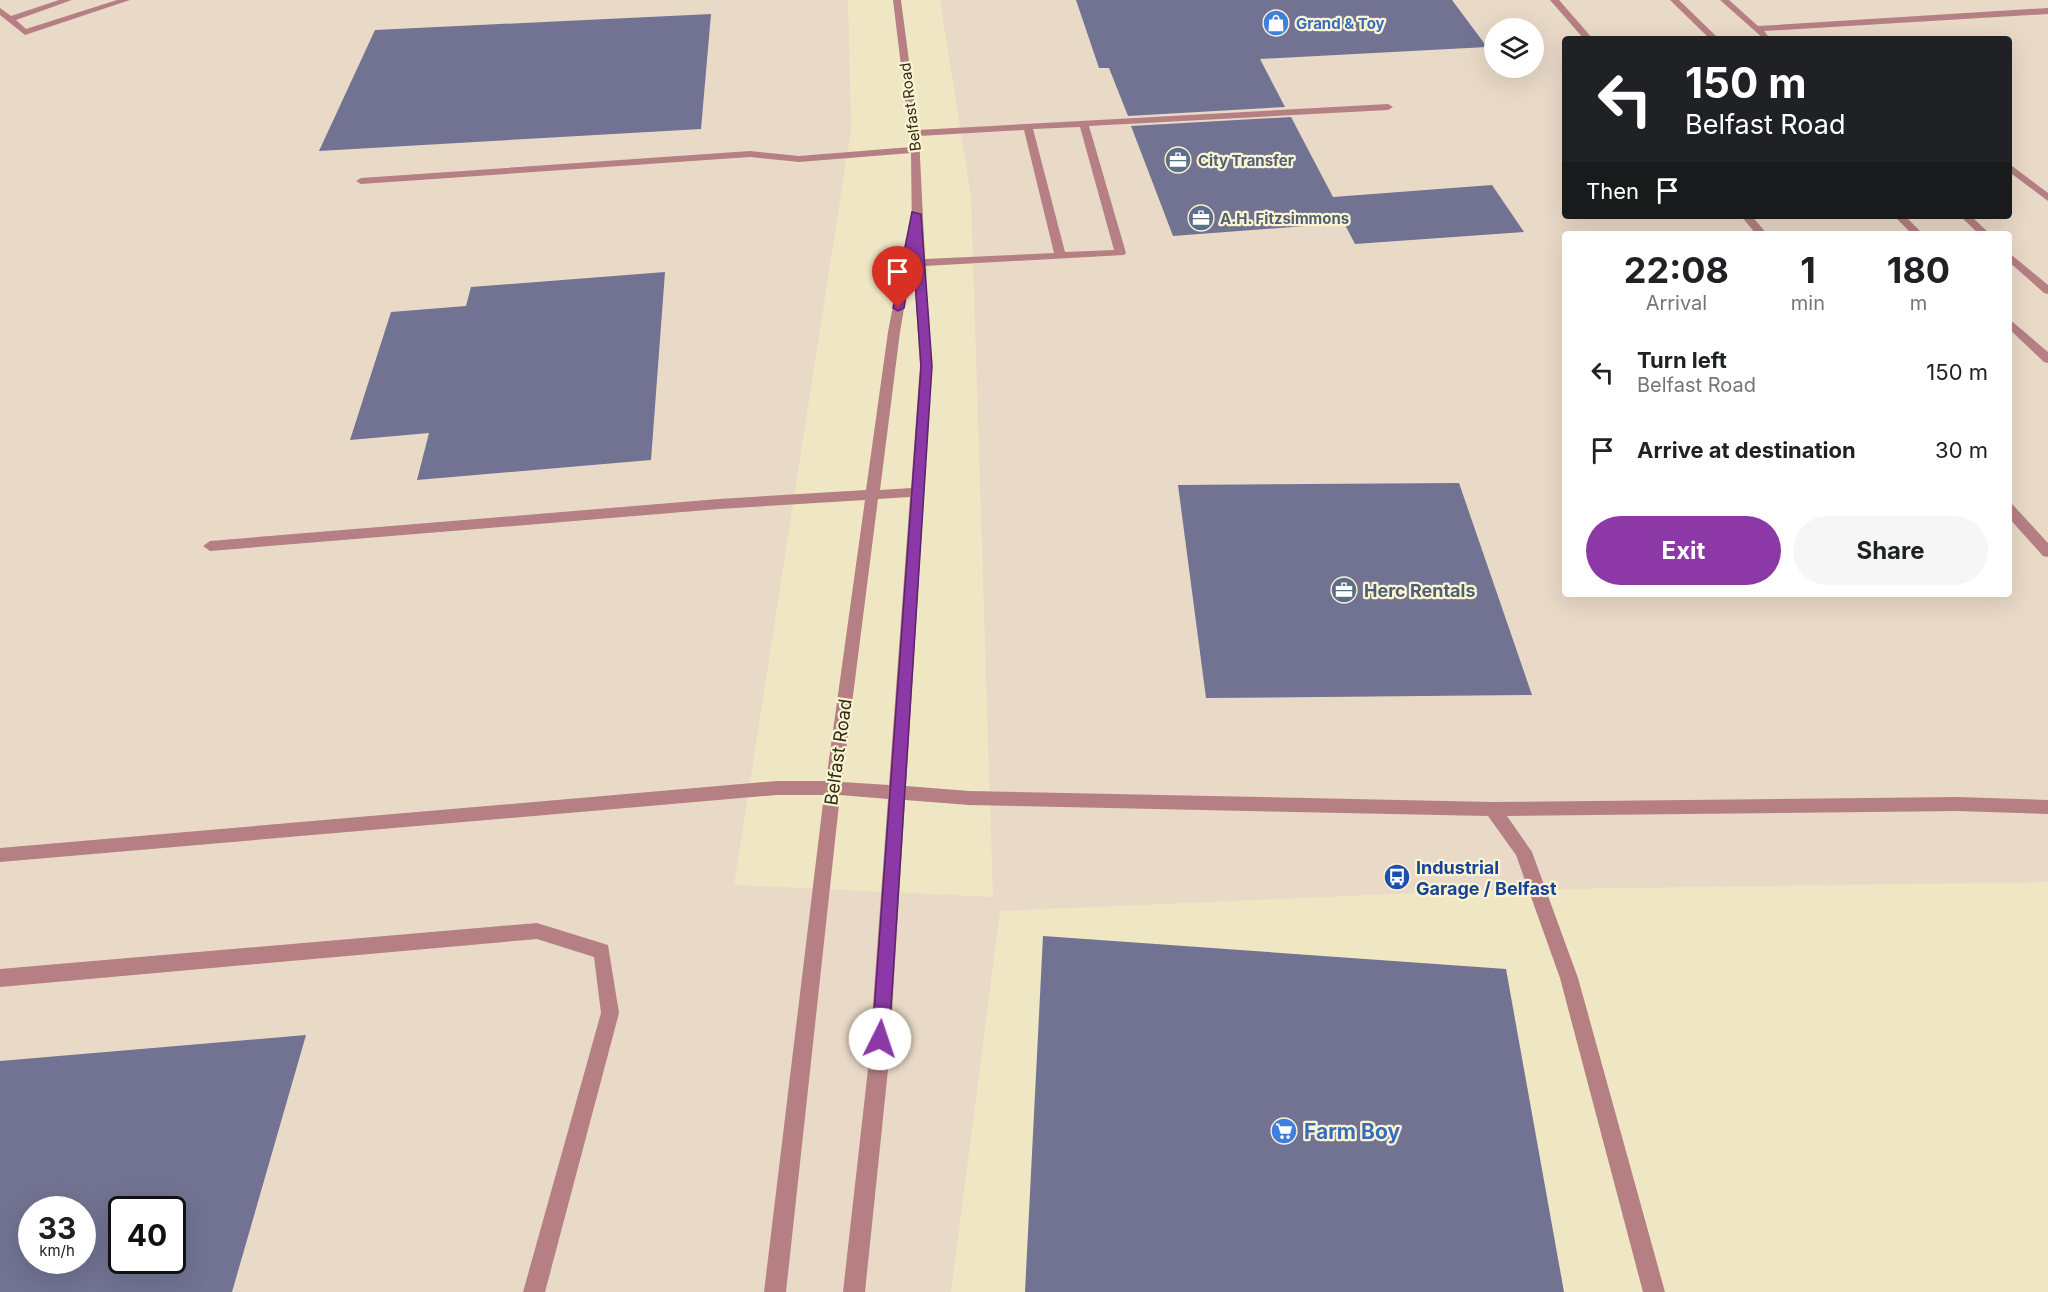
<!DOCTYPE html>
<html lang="en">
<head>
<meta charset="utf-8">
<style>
	:root { --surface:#fff; --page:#f6f6f6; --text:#202124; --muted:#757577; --accent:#8c38a6 }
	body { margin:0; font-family:Inter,sans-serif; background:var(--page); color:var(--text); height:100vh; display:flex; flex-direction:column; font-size:22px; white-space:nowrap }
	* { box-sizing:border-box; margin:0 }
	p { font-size:20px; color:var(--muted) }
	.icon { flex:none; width:33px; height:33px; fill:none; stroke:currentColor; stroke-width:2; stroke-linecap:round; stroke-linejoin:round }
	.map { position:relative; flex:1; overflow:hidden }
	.details { position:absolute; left:1562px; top:231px; width:450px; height:366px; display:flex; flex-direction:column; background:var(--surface); border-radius:6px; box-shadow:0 6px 24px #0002 }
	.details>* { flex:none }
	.banner { position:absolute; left:1562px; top:36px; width:450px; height:183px; border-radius:6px; box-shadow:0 6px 24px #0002; background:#202124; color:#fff; overflow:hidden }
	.fabs { position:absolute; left:1484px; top:18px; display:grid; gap:12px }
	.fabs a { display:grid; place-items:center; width:60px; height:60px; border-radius:50%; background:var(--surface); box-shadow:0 6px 24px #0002; font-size:30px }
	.speed { position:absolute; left:18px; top:1196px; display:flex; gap:12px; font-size:30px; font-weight:700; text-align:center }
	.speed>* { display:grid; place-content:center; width:78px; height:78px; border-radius:50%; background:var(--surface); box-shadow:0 6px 24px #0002; line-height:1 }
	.speed small { font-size:15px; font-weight:400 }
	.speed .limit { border:3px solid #111; border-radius:9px; background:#fff; color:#111 }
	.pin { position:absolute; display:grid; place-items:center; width:51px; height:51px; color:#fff; margin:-62px -26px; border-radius:50% 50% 50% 0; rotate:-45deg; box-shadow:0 0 6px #0007 }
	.pin .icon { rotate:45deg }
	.me { position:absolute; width:66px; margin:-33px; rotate:4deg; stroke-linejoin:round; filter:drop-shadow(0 0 4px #0008) }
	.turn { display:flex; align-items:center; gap:21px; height:126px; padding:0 24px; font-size:27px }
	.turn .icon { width:78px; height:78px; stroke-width:2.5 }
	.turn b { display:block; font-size:42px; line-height:51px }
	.then { display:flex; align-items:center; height:57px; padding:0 24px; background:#0003; gap:12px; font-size:22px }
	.eta { display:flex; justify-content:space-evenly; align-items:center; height:102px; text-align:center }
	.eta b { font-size:36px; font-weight:700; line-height:42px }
	.primary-button { display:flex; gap:12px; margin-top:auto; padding:12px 24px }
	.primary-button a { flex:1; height:69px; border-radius:36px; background:var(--accent); color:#fff; font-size:24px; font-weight:700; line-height:69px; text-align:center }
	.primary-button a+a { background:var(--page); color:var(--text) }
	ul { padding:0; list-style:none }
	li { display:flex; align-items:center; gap:18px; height:78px; padding:0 24px }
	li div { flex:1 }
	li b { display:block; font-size:22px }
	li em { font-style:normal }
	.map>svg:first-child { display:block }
	.industrial { fill:#e9d9c7; fill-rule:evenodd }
	.building { fill:#727392; fill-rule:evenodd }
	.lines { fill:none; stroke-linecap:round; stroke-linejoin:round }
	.minor { fill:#b67f83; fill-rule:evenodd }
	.route { fill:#8c38a6; stroke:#5b246c; stroke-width:1.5 }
	.labels { text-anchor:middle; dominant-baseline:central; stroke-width:4.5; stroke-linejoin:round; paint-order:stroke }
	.far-shop-label { font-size:15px; font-weight:bold; fill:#366cbe; stroke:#fcf4d0; text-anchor:start }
	.far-street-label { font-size:15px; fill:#2c291b; stroke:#fcf4d0 }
	.far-service-label { font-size:15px; font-weight:bold; fill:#4e5e75; stroke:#fcf4d0; text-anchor:start }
	.service-label { font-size:18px; font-weight:bold; fill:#4e5e75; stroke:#fcf4d0; text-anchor:start }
	.street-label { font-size:18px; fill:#2c291b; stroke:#fcf4d0 }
	.transit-label { font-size:18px; font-weight:bold; fill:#164399; stroke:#fcf4d0; text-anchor:start }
	.near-shop-label { font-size:21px; font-weight:bold; fill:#366cbe; stroke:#fcf4d0; text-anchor:start }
</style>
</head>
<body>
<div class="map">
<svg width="2048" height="1292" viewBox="0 0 2048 1292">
	<rect width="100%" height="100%" fill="#efe6c3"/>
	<path class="industrial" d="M 0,0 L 848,0 L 851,129 L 734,885 L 993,897 L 971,196 L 940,0 L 2048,0 L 2048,882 L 1485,890 L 1000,911 L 951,1292 L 0,1292 ZM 1494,28 L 1533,28 L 1533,68 L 1494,68 ZM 1564,39 L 2008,39 L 2008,216 L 1564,216 ZM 1564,234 L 2008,234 L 2008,594 L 1564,594 ZM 32,1209 L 82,1209 L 82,1260 L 32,1260 ZM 122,1209 L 172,1209 L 172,1260 L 122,1260 Z"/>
	<g class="building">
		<path d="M 1076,0 L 1452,0 L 1487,47 L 1260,59 L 1285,107 L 1128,116 L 1109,68 L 1099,68 Z"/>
		<path d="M 711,14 L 701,129 L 319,151 L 375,30 Z"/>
		<path d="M 1291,117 L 1333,197 L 1492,185 L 1524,232 L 1355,244 L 1344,223 L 1173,236 L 1131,126 Z"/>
		<path d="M 665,272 L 651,460 L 417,480 L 429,433 L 350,440 L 391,312 L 466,306 L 471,287 Z"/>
		<path d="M 1459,483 L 1532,695 L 1206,698 L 1178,485 Z"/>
		<path d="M 1043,936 L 1506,969 L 1564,1292 L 1025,1292 Z"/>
		<path d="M 306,1035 L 232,1292 L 0,1292 L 0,1061 ZM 32,1209 L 82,1209 L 82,1260 L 32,1260 ZM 122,1209 L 172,1209 L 172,1260 L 122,1260 Z"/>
	</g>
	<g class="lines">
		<g class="minor">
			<path d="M 59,0 L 72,0 L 16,20 L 26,29 L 117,0 L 130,0 L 25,35 L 0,15 L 0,8 L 11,16 Z"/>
			<path d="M 893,0 L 901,0 L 918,130 L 1388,104 L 1393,107 L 1388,110 L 1089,126 L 1126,253 L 1124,255 L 925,266 L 932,366 L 906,786 L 969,791 L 1493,802 L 1958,797 L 2048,800 L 2048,814 L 1958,811 L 1507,816 L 1532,852 L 1578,978 L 1665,1292 L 1643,1292 L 1560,978 L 1516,855 L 1488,816 L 969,805 L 905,800 L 889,1060 L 865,1292 L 843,1292 L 869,1060 L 888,799 L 840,795 L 786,1292 L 764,1292 L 824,795 L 777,795 L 0,862 L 0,848 L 777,781 L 826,781 L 865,500 L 719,509 L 210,551 L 203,546 L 210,541 L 719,499 L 866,490 L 888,332 L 906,238 L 912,235 L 911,153 L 799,162 L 750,157 L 361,184 L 356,181 L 361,178 L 750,151 L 799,156 L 911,147 ZM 1080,127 L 1114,250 L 1065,252 L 1033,129 ZM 1024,130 L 1054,253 L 925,259 L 919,136 ZM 913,256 L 920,366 L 911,488 L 880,490 L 900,332 ZM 910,497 L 889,785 L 842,782 L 878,499 Z"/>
			<path d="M 1550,0 L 1559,0 L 1593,39 L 1584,39 Z"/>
			<path d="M 1670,0 L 1679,0 L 1719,39 L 1710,39 Z"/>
			<path d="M 1720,0 L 1729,0 L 1758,26 L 2048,8 L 2048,14 L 1764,31 L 1768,36 L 1764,39 Z"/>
			<path d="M 2008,163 L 2048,193 L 2048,201 L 2008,171 Z"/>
			<path d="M 1741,216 L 1752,216 L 1767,234 L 1756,234 Z"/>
			<path d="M 1894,216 L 1905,216 L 1923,234 L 1912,234 Z"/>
			<path d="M 1960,216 L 1971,216 L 1990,234 L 1979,234 Z"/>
			<path d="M 2008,252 L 2048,285 L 2048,294 L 2044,293 L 2008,261 Z"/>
			<path d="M 2008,318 L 2048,352 L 2048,363 L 2044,362 L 2008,328 Z"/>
			<path d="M 2008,503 L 2013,505 L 2048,543 L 2048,557 L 2043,556 L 2008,517 Z"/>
			<path d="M 537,923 L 608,945 L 619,1013 L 545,1292 L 523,1292 L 601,1013 L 594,957 L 537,939 L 0,987 L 0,969 Z"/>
		</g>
	</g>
	<path class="route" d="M 912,212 L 921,214 L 932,366 L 889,1039 L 886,1044 L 880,1047 L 874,1044 L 872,1039 L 921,366 L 913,254 L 904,308 L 898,311 L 893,308 Z"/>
	<defs>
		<symbol id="shop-disc" viewBox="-11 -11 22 22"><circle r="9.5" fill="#3f7fe0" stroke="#fcf4d0"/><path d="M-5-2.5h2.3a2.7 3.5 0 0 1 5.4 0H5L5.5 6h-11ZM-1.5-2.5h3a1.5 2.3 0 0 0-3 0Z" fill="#fff"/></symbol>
		<symbol id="office-disc" viewBox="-11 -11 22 22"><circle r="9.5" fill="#5c6f8a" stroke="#fcf4d0"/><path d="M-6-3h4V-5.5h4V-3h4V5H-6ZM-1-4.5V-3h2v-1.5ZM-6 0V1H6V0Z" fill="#fff"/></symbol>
		<symbol id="bus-disc" viewBox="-11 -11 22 22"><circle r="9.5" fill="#1a4fb4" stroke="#fcf4d0"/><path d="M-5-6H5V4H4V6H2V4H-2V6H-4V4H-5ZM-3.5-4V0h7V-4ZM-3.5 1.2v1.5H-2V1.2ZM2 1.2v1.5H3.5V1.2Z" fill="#fff"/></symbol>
		<symbol id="supermarket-disc" viewBox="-11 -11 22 22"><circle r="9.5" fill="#3f7fe0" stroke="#fcf4d0"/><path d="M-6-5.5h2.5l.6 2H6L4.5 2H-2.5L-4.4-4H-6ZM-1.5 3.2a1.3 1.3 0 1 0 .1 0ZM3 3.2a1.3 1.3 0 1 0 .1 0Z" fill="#fff"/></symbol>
	</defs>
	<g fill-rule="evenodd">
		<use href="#shop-disc" x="1261" y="8" width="30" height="30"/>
		<use href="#office-disc" x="1163" y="145" width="30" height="30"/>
		<use href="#office-disc" x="1186" y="203" width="30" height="30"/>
		<use href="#office-disc" x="1329" y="575" width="30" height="30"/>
		<use href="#bus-disc" x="1382" y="862" width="30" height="30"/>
		<use href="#supermarket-disc" x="1269" y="1116" width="30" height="30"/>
	</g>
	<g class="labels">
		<g class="far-shop-label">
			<text x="1296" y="23">Grand &amp; Toy</text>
		</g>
		<g class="far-street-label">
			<text transform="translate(910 107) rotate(-97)">Belfast Road</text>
		</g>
		<g class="far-service-label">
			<text x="1198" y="160">City Transfer</text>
			<text x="1220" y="218">A.H. Fitzsimmons</text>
		</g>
		<g class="service-label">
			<text x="1364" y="590">Herc Rentals</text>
		</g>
		<g class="street-label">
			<text transform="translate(838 752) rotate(-82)">Belfast Road</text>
		</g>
		<g class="transit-label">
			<text x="1416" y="867">Industrial<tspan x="1416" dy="21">Garage / Belfast</tspan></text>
		</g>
		<g class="near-shop-label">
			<text x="1304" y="1131">Farm Boy</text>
		</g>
	</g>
</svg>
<div class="fabs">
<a><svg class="icon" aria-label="layers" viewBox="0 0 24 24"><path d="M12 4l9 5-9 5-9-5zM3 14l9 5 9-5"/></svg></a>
</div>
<div class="speed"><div>33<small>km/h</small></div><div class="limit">40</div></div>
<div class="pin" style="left:898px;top:308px;background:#d93025"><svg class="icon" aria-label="arrive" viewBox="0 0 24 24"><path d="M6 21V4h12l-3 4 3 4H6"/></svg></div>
<svg class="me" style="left:880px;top:1039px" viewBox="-20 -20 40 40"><circle r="19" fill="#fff"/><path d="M0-13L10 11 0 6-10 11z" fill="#8c38a6"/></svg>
<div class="banner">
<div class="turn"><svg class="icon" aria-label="left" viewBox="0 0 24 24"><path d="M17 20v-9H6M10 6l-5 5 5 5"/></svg><div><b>150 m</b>Belfast Road</div></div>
<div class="then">Then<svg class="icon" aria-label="arrive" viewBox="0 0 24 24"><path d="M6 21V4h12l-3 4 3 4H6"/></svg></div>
</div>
<section class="details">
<div class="eta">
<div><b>22:08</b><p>Arrival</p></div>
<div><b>1</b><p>min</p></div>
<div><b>180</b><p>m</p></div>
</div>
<ul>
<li><svg class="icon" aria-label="left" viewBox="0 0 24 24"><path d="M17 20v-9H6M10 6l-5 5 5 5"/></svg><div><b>Turn left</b><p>Belfast Road</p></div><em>150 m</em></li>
<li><svg class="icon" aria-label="arrive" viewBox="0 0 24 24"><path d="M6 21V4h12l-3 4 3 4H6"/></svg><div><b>Arrive at destination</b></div><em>30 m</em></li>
</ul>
<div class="primary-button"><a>Exit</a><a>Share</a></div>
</section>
</div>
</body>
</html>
